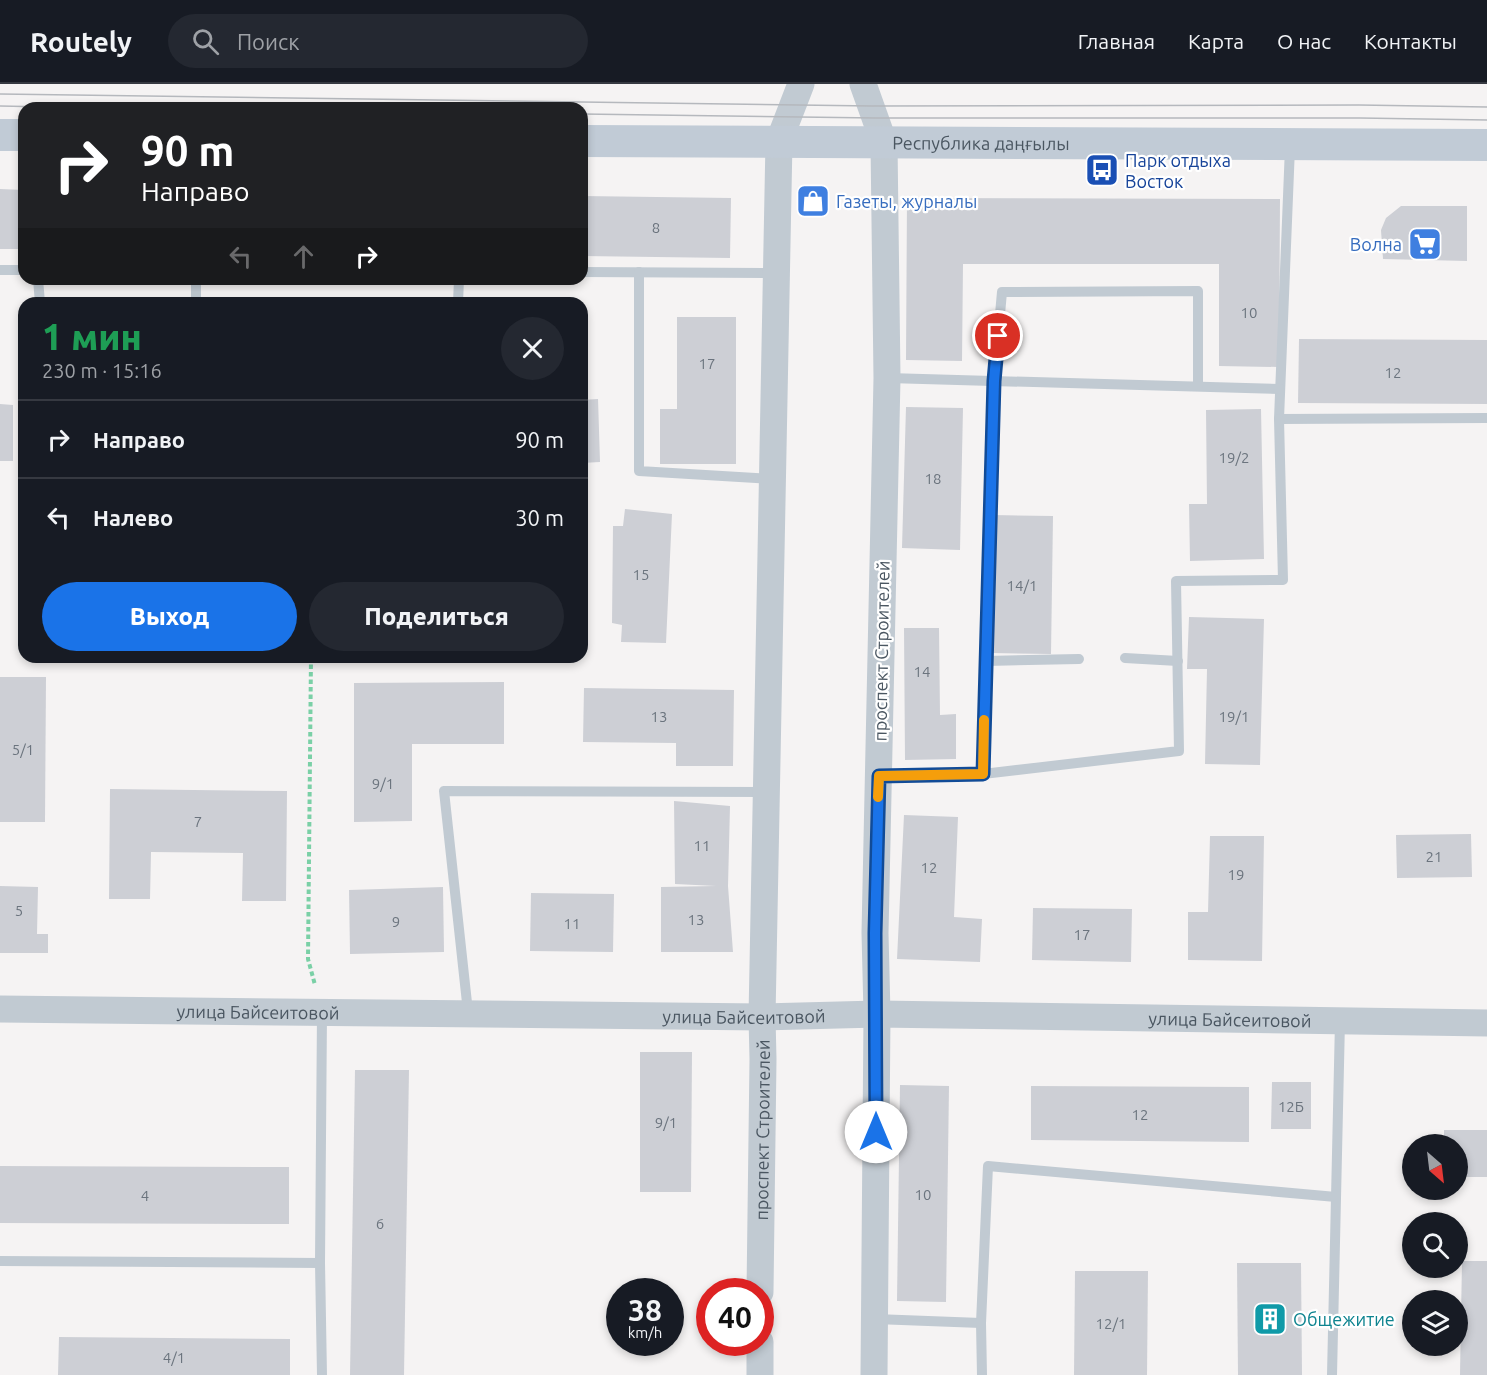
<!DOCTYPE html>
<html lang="ru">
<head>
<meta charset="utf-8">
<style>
	:root { --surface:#171b24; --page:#242831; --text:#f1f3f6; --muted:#9ea1a6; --line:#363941; --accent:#1a73e8 }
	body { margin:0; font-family:Ubuntu,sans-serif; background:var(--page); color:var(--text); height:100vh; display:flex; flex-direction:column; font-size:22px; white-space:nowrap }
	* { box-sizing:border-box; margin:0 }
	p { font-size:20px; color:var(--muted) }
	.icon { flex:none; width:33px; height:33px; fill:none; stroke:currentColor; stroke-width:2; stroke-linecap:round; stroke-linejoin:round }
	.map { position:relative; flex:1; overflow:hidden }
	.drawer { position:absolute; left:18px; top:213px; width:570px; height:366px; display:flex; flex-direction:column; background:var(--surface); border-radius:18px; box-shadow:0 3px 9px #0003 }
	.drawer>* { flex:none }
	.hud { position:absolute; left:18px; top:18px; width:570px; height:183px; border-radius:18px; box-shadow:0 3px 9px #0003; background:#202124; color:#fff; overflow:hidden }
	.needle { width:39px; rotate:152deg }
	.fabs { position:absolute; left:1402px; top:1050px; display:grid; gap:12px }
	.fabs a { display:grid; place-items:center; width:66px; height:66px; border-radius:50%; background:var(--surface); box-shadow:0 3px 9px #0003; font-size:30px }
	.speed { position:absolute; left:606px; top:1194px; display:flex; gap:12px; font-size:30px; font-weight:700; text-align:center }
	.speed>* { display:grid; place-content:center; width:78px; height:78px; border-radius:50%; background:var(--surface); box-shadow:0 3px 9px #0003; line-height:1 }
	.speed small { font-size:15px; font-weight:400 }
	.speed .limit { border:9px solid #d22; background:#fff; color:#111 }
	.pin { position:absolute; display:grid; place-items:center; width:51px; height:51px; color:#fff; margin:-26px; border:3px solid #fff; border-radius:50%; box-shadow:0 2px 6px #0007 }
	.me { position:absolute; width:66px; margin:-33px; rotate:0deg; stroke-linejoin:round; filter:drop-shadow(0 0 4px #0008) }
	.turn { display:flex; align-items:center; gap:21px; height:126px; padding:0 24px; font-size:27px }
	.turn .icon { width:78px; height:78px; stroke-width:2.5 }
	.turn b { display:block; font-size:42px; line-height:51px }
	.lanes { display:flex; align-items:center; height:57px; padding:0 24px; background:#0003; justify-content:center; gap:30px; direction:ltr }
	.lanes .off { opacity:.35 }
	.round { display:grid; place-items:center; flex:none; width:63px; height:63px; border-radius:32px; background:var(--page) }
	.overview { display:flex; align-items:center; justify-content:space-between; height:102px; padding:0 24px }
	h1 { font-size:36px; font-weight:800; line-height:45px; color:#1e9e55 }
	.action { display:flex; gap:12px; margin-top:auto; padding:12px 24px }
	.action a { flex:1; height:69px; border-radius:36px; background:var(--accent); color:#fff; font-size:24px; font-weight:800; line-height:69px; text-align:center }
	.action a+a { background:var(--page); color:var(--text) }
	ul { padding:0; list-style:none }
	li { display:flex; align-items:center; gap:18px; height:78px; padding:0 24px; border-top:2px solid var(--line) }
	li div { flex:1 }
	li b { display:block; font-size:22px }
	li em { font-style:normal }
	header { display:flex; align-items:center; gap:36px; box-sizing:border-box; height:84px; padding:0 30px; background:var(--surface); border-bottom:2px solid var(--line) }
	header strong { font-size:28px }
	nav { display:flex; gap:33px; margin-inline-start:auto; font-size:21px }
	.search { width:420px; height:54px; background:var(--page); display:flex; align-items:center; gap:15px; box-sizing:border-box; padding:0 21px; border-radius:33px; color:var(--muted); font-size:22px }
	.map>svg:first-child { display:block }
	.building { fill:#cdcfd5 }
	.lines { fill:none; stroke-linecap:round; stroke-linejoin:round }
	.path { stroke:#7ad0a6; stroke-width:4; stroke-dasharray:4.5 3; stroke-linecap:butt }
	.service { stroke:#c1cad2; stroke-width:10 }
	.tertiary { stroke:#c1cad2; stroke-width:27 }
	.secondary { stroke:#c1cbd6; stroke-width:32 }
	.tram { stroke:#b5b8bd; stroke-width:1.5 }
	.route-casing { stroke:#114b97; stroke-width:15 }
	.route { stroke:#1a73e8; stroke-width:10 }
	.slow { stroke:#f59e0b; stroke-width:10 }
	.labels { text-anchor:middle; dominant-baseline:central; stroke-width:4.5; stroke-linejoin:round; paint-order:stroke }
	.number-label { font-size:15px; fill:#6b747e }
	.street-label { font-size:18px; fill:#4a5661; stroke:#fff }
	.transit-label { font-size:18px; fill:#164399; stroke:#fff; text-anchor:start }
	.shop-label { font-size:18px; fill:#366cbe; stroke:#fff; text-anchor:start }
	.culture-label { font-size:18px; fill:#0d838f; stroke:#fff; text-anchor:start }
</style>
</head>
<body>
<header>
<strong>Routely</strong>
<div class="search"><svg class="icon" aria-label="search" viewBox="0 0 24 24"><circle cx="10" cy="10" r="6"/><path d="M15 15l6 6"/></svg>Поиск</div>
<nav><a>Главная</a><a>Карта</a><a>О нас</a><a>Контакты</a></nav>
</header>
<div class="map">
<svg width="1487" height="1291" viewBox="0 0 1487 1291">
	<rect width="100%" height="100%" fill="#f5f3f3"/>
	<g class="building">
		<path d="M 0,105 L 24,106 L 24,165 L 0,165 Z"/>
		<path d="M 582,112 L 731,114 L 730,174 L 582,172 Z"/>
		<path d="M 907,114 L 1280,115 L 1279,283 L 1219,282 L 1219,180 L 963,180 L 962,277 L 906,276 Z"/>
		<path d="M 1401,122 L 1467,122 L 1467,177 L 1383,175 L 1381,146 L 1386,134 Z"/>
		<path d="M 677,233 L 736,233 L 736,380 L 660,380 L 660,325 L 677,325 Z"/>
		<path d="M 1299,255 L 1487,256 L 1487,320 L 1298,319 Z"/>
		<path d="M 598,315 L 600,378 L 582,379 L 582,316 Z"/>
		<path d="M 0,320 L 13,321 L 13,377 L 0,377 Z"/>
		<path d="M 906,323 L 963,324 L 960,466 L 902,464 Z"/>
		<path d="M 1261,325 L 1264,475 L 1190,477 L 1189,420 L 1207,420 L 1206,326 Z"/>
		<path d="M 625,425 L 672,430 L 666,559 L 621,558 L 622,541 L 612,539 L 613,442 L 623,442 Z"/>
		<path d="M 993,431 L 1053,432 L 1051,570 L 992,569 Z"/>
		<path d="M 1189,533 L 1264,535 L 1260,681 L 1205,680 L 1207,585 L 1187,585 Z"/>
		<path d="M 904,544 L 939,544 L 940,631 L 956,630 L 956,675 L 905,676 Z"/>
		<path d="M 0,593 L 46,593 L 45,738 L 0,738 Z"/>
		<path d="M 504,598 L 504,660 L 412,660 L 412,737 L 354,738 L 354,599 Z"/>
		<path d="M 584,604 L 734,606 L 733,682 L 676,682 L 676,659 L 583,658 Z"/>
		<path d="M 110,705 L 287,707 L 286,817 L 242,817 L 243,769 L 151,768 L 150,815 L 109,815 Z"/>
		<path d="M 674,717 L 730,722 L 728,802 L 733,868 L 661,868 L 661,803 L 716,802 L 675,800 Z"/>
		<path d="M 904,731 L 958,733 L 954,833 L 982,835 L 980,878 L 897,875 Z"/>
		<path d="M 1471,750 L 1472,793 L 1397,794 L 1396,751 Z"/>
		<path d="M 1210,752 L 1264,752 L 1262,877 L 1188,876 L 1188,828 L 1208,828 Z"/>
		<path d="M 0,802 L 38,803 L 37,850 L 48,850 L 48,869 L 0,869 Z"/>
		<path d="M 443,803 L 444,868 L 350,870 L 349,806 Z"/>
		<path d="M 531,809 L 614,810 L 613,868 L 530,867 Z"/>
		<path d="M 1033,824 L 1132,825 L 1131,878 L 1032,876 Z"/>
		<path d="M 640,968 L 692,968 L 691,1108 L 640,1108 Z"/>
		<path d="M 355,986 L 409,986 L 404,1291 L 350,1291 Z"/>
		<path d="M 1272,998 L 1311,998 L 1311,1045 L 1271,1045 Z"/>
		<path d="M 900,1001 L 949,1002 L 946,1218 L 897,1217 Z"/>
		<path d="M 1031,1002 L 1249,1003 L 1249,1058 L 1031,1056 Z"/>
		<path d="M 1444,1046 L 1487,1046 L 1487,1093 L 1458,1093 L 1458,1060 L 1444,1060 Z"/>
		<path d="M 0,1082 L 289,1083 L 289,1140 L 0,1139 Z"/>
		<path d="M 1462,1177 L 1487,1177 L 1487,1291 L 1460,1291 Z"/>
		<path d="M 1237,1179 L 1301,1179 L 1302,1291 L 1238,1291 Z"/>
		<path d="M 1075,1187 L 1148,1187 L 1147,1291 L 1074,1291 Z"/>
		<path d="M 59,1253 L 290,1255 L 290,1291 L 58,1291 Z"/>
	</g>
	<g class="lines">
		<path class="path" d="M 311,573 L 308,875 L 315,901"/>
		<g class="service">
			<path d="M 1290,63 L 1279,335 L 1487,334"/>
			<path d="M 0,186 L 24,186"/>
			<path d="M 582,188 L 776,189"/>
			<path d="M 639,188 L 639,387 L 772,395"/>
			<path d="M 38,195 L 40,219"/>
			<path d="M 196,219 L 196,195"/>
			<path d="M 458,219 L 459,195"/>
			<path d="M 888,294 L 1280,305"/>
			<path d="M 1125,574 L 1178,577"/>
			<path d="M 986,577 L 1079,575"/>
			<path d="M 983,690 L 1179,667 L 1176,497 L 1283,496 L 1279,335"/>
			<path d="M 879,692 L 983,690 L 994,297 L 1002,208 L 1198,207 L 1198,302"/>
			<path d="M 468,928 L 444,707 L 767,708"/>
			<path d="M 322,929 L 320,1179 L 322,1291"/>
			<path d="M 0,1177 L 320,1179"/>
			<path d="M 875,1235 L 981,1239"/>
			<path d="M 982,1291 L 981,1239 L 988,1082 L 1336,1113"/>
			<path d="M 1332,1291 L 1340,937"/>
		</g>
		<g class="tertiary">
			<path d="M 863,0 L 884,59 L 887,294 L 875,849 L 877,930 L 874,1291"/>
			<path id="s1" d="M 0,925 L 762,933 L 877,930 L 1487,939"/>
			<path id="s2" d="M 760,1208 L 763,975 L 762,933 L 779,57 L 801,0"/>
			<path d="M 760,1291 L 760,1258"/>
		</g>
		<g class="secondary">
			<path d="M 0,51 L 24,51"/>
			<path id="s3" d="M 582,57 L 1487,61"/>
		</g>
		<g class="tram">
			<path d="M 0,10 L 872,22 L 1359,21 L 1487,23"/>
			<path d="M 0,22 L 98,24"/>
			<path d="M 582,30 L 876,34 L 1360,34 L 1487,36"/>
		</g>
	</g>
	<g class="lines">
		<defs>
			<path id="route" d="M 876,1048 L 875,849 L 879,692 L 983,690 L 994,297 L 998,252"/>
		</defs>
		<use href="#route" class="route-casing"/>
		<use href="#route" class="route"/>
		<path class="slow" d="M 878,713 L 879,692 L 983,690 L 984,636"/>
	</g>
	<defs>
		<symbol id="bus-square" viewBox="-11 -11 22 22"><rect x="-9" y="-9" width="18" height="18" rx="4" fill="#1a4fb4" stroke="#fff"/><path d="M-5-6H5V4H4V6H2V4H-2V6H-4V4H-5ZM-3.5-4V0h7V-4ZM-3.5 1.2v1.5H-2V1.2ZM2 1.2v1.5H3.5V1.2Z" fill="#fff"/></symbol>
		<symbol id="shop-square" viewBox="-11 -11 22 22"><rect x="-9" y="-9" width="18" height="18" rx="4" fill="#3f7fe0" stroke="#fff"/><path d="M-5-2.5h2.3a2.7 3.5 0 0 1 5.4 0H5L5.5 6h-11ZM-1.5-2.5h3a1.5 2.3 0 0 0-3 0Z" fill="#fff"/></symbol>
		<symbol id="supermarket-square" viewBox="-11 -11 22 22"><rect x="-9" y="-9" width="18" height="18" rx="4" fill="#3f7fe0" stroke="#fff"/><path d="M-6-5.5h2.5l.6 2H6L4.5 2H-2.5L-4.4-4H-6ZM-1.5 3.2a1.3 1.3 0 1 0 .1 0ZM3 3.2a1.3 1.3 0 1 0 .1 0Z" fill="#fff"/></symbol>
		<symbol id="building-square" viewBox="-11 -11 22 22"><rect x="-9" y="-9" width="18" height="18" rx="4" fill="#0f9aa8" stroke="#fff"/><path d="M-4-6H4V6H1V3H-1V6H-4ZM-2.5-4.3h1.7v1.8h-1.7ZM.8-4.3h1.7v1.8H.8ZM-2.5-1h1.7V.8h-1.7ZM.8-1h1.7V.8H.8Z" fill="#fff"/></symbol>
	</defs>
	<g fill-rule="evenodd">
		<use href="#bus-square" x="1083" y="67" width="38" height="38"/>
		<use href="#shop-square" x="794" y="98" width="38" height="38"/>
		<use href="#supermarket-square" x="1406" y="141" width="38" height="38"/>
		<use href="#building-square" x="1251" y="1216" width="38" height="38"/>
	</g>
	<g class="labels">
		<g class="number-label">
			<text x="656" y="143">8</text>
			<text x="1249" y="228">10</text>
			<text x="707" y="279">17</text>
			<text x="1393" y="288">12</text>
			<text x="1234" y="373">19/2</text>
			<text x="933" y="394">18</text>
			<text x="641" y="490">15</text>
			<text x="1022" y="501">14/1</text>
			<text x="922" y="587">14</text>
			<text x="659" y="632">13</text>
			<text x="1234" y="632">19/1</text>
			<text x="23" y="665">5/1</text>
			<text x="383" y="699">9/1</text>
			<text x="198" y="737">7</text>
			<text x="702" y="761">11</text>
			<text x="1434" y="772">21</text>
			<text x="929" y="783">12</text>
			<text x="1236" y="790">19</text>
			<text x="19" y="826">5</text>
			<text x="696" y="835">13</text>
			<text x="396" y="837">9</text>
			<text x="572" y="839">11</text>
			<text x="1082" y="850">17</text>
			<text x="1291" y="1022">12Б</text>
			<text x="1140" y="1030">12</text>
			<text x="666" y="1038">9/1</text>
			<text x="923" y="1110">10</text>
			<text x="145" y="1111">4</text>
			<text x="380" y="1139">6</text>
			<text x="1111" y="1239">12/1</text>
			<text x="174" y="1273">4/1</text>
		</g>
		<g class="street-label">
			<text stroke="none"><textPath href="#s3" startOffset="399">Республика даңғылы</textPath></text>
			<text transform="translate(881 567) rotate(-89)">проспект Строителей</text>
			<text stroke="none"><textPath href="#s1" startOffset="258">улица Байсеитовой</textPath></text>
			<text stroke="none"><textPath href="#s1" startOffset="744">улица Байсеитовой</textPath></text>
			<text stroke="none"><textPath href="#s1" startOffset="1230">улица Байсеитовой</textPath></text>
			<text stroke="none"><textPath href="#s2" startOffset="162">проспект Строителей</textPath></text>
		</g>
		<g class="transit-label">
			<text x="1125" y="76">Парк отдыха<tspan x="1125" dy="21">Восток</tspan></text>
		</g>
		<g class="shop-label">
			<text x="836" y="117">Газеты, журналы</text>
			<text x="1402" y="160" text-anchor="end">Волна</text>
		</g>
		<g class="culture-label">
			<text x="1293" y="1235">Общежитие</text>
		</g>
	</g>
</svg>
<div class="fabs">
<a><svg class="needle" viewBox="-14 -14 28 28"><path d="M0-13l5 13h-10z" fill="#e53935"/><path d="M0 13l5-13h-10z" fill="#9ea1a6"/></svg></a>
<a><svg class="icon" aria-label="search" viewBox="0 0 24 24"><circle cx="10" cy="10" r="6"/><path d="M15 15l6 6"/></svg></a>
<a><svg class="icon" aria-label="layers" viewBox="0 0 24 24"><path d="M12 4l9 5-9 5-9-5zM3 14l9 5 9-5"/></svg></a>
</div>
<div class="speed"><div>38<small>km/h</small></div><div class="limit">40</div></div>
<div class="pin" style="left:998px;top:252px;background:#d93025"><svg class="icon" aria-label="arrive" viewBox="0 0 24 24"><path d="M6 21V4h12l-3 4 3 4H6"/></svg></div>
<svg class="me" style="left:876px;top:1048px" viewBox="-20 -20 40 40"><circle r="19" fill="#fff"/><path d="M0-13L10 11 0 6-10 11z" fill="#1a73e8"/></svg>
<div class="hud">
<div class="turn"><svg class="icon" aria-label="right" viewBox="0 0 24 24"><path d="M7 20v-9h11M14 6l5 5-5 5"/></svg><div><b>90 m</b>Направо</div></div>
<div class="lanes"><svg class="icon off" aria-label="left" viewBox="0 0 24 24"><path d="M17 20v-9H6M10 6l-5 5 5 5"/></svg><svg class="icon off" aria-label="ahead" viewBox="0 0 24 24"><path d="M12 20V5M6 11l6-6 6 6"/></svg><svg class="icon" aria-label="right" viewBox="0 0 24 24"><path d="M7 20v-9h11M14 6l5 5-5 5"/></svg></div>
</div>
<section class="drawer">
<div class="overview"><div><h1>1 мин</h1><p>230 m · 15:16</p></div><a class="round"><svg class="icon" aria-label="close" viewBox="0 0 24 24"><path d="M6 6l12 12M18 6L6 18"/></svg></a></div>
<ul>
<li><svg class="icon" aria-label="right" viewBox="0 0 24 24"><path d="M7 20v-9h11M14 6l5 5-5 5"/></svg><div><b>Направо</b></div><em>90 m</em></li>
<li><svg class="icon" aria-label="left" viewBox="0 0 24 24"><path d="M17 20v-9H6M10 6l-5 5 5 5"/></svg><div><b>Налево</b></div><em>30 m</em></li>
</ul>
<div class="action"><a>Выход</a><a>Поделиться</a></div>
</section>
</div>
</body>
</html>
